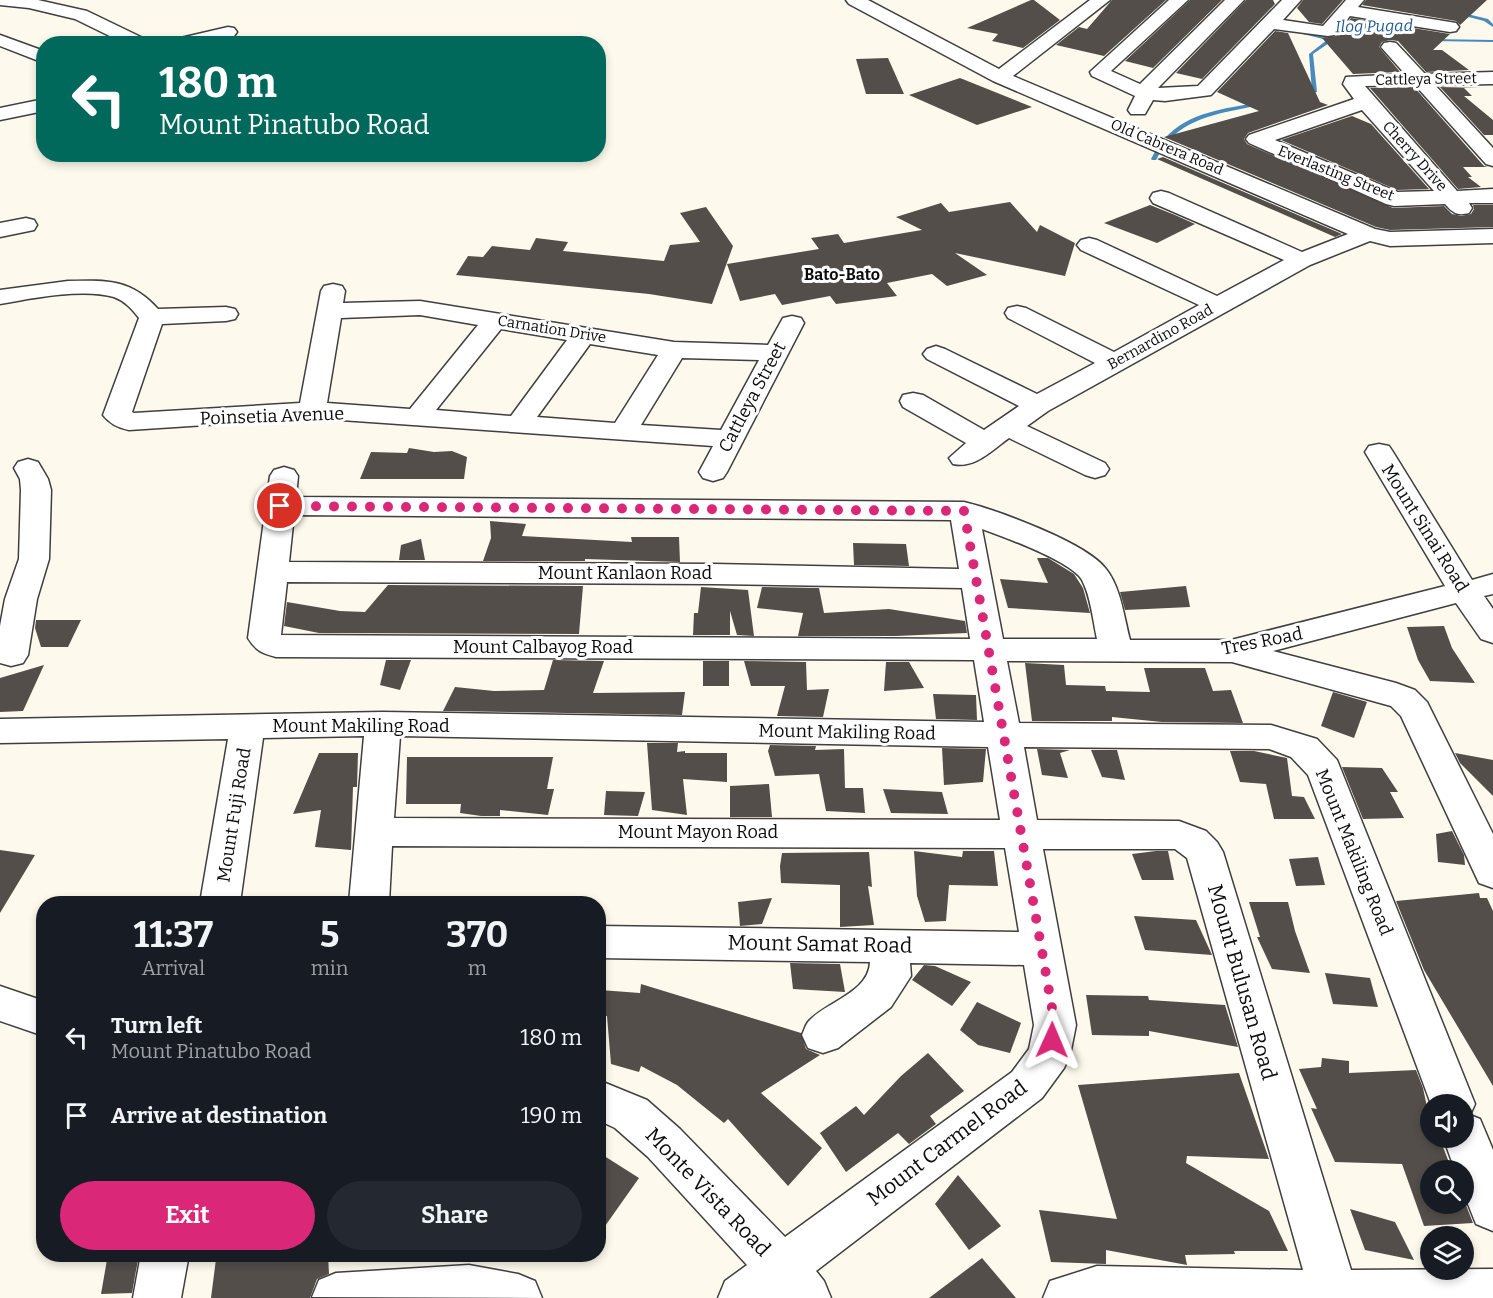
<!DOCTYPE html>
<html lang="en">
<head>
<meta charset="utf-8">
<style>
	:root { --surface:#171b24; --page:#242831; --text:#f1f3f6; --muted:#9ea1a6; --accent:#db2777 }
	body { margin:0; font-family:Bitter,serif; background:var(--page); color:var(--text); height:100vh; display:flex; flex-direction:column; font-size:22px; white-space:nowrap }
	* { box-sizing:border-box; margin:0 }
	p { font-size:20px; color:var(--muted) }
	.icon { flex:none; width:33px; height:33px; fill:none; stroke:currentColor; stroke-width:2; stroke-linecap:round; stroke-linejoin:round }
	.map { position:relative; flex:1; overflow:hidden }
	.sheet { position:absolute; left:36px; top:896px; width:570px; height:366px; display:flex; flex-direction:column; background:var(--surface); border-radius:24px; box-shadow:0 3px 9px #0003 }
	.sheet>* { flex:none }
	.top-card { position:absolute; left:36px; top:36px; width:570px; height:126px; border-radius:24px; box-shadow:0 3px 9px #0003; background:#00695c; color:#fff; overflow:hidden }
	.controls { position:absolute; left:1420px; top:1094px; display:grid; gap:12px }
	.controls a { display:grid; place-items:center; width:54px; height:54px; border-radius:50%; background:var(--surface); box-shadow:0 3px 9px #0003; font-size:30px }
	.pin { position:absolute; display:grid; place-items:center; width:51px; height:51px; color:#fff; margin:-26px; border:3px solid #fff; border-radius:50%; box-shadow:0 2px 6px #0007 }
	.me { position:absolute; width:66px; margin:-33px; rotate:1deg; stroke-linejoin:round; filter:drop-shadow(0 0 4px #0008) }
	.turn { display:flex; align-items:center; gap:21px; height:126px; padding:0 24px; font-size:27px }
	.turn .icon { width:78px; height:78px; stroke-width:2.5 }
	.turn b { display:block; font-size:42px; line-height:51px }
	.eta { display:flex; justify-content:space-evenly; align-items:center; height:102px; text-align:center }
	.eta b { font-size:36px; font-weight:700; line-height:42px }
	.action { display:flex; gap:12px; margin-top:auto; padding:12px 24px }
	.action a { flex:1; height:69px; border-radius:36px; background:var(--accent); color:#fff; font-size:24px; font-weight:700; line-height:69px; text-align:center }
	.action a+a { background:var(--page); color:var(--text) }
	ul { padding:0; list-style:none }
	li { display:flex; align-items:center; gap:18px; height:78px; padding:0 24px }
	li div { flex:1 }
	li b { display:block; font-size:22px }
	li em { font-style:normal }
	.map>svg:first-child { display:block }
	.lines { fill:none; stroke-linecap:round; stroke-linejoin:round }
	.stream { fill:#478bbd; fill-rule:evenodd }
	.building { fill:#534e4a }
	.minor-casing { stroke:#3f3f3f; stroke-width:3 }
	.minor { fill:#fff; fill-rule:evenodd }
	.route { stroke:#db2777; stroke-width:10; stroke-dasharray:0 18 }
	.labels { text-anchor:middle; dominant-baseline:central; stroke-width:6; stroke-linejoin:round; paint-order:stroke }
	.far-street-label { font-size:15px; fill:#0c0c0c; stroke:#fff }
	.far-water-label { font-size:16px; font-style:italic; fill:#245d8f; stroke:#fff }
	.far-neighbourhood-label { font-size:16px; font-weight:bold; fill:#0c0c0c; stroke:#fff }
	.street-label { font-size:18px; fill:#0c0c0c; stroke:#fff }
	.near-street-label { font-size:21px; fill:#0c0c0c; stroke:#fff }
</style>
</head>
<body>
<div class="map">
<svg width="1493" height="1298" viewBox="0 0 1493 1298">
	<rect width="100%" height="100%" fill="#fdfaed"/>
	<g class="lines">
		<g class="stream">
			<path d="M 1459,12 L 1488,19 L 1493,24 L 1493,27 L 1484,21 L 1457,14 L 1457,12 Z"/>
			<path d="M 1301,31 L 1337,40 L 1332,41 L 1313,54 L 1317,92 L 1306,95 L 1304,95 L 1304,93 L 1312,91 L 1309,54 L 1327,40 L 1299,33 L 1299,31 Z"/>
			<path d="M 1430,39 L 1493,40 L 1493,42 L 1432,41 L 1430,40 Z"/>
			<path d="M 1258,103 L 1260,103 L 1260,105 C 1228,112 1194,115 1170,139 L 1165,138 C 1189,112 1226,108 1258,103 Z"/>
			<path d="M 1158,146 L 1163,147 L 1156,160 L 1152,160 L 1151,159 Z"/>
		</g>
	</g>
	<g class="building">
		<path d="M 1031,0 L 1034,0 L 1060,20 L 1023,48 L 992,41 L 998,34 L 967,28 Z"/>
		<path d="M 1112,0 L 1166,0 L 1104,56 L 1056,45 L 1079,27 L 1087,29 Z"/>
		<path d="M 1190,0 L 1222,0 L 1153,68 L 1125,61 Z"/>
		<path d="M 1246,0 L 1273,0 L 1275,4 L 1202,79 L 1176,73 Z"/>
		<path d="M 1303,0 L 1343,0 L 1322,24 L 1309,22 L 1297,8 Z"/>
		<path d="M 1366,0 L 1487,0 L 1460,25 L 1456,21 L 1362,5 Z"/>
		<path d="M 1351,18 L 1450,34 L 1433,50 L 1442,50 L 1469,70 L 1426,72 L 1398,41 L 1390,40 L 1382,42 L 1379,47 L 1400,72 L 1353,74 L 1322,38 L 1336,36 Z"/>
		<path d="M 1275,31 L 1288,33 L 1320,102 L 1328,105 L 1248,133 L 1244,139 L 1247,144 L 1393,208 L 1444,206 L 1452,214 L 1461,216 L 1471,214 L 1474,209 L 1473,205 L 1493,205 L 1493,227 L 1390,230 L 1376,227 L 1164,137 L 1259,111 L 1217,92 Z"/>
		<path d="M 888,58 L 904,94 L 866,94 L 856,59 Z"/>
		<path d="M 960,78 L 1032,107 L 977,125 L 909,95 Z"/>
		<path d="M 1414,87 L 1484,166 L 1488,167 L 1463,167 L 1472,177 L 1468,177 L 1481,187 L 1458,189 L 1370,88 Z"/>
		<path d="M 1440,87 L 1481,88 L 1464,88 L 1472,96 L 1464,96 L 1493,120 L 1493,135 L 1484,135 Z"/>
		<path d="M 1352,116 L 1371,124 L 1429,189 L 1397,190 L 1281,140 Z"/>
		<path d="M 1163,157 L 1342,234 L 1335,237 L 1157,159 Z"/>
		<path d="M 1010,202 L 1037,232 L 1040,225 L 1075,243 L 1065,276 L 955,253 L 987,275 L 947,286 L 932,274 L 887,283 L 897,296 L 836,304 L 830,296 L 782,305 L 775,294 L 740,301 L 727,264 L 819,249 L 811,238 L 838,234 L 844,243 L 922,230 L 896,217 L 941,203 L 949,212 Z"/>
		<path d="M 1150,205 L 1175,215 L 1195,224 L 1157,243 L 1104,223 Z"/>
		<path d="M 706,207 L 733,246 L 712,304 L 649,294 L 456,275 L 468,256 L 483,257 L 492,246 L 530,250 L 536,238 L 568,242 L 563,251 L 664,261 L 670,245 L 700,242 L 680,213 Z"/>
		<path d="M 409,448 L 434,452 L 452,451 L 467,457 L 464,479 L 360,479 L 371,452 L 407,453 Z"/>
		<path d="M 490,521 L 526,524 L 522,536 L 632,542 L 631,537 L 679,537 L 680,562 L 585,559 L 585,561 L 483,561 L 491,538 Z"/>
		<path d="M 421,539 L 425,560 L 399,560 L 401,545 Z"/>
		<path d="M 853,543 L 906,544 L 909,566 L 854,565 Z"/>
		<path d="M 1037,558 L 1048,558 L 1074,574 L 1083,588 L 1090,613 L 1008,608 L 1000,579 L 1048,583 Z"/>
		<path d="M 388,585 L 583,586 L 579,634 L 319,633 L 284,626 L 287,602 L 340,611 L 365,612 Z"/>
		<path d="M 1186,586 L 1190,607 L 1125,610 L 1120,592 Z"/>
		<path d="M 701,587 L 748,590 L 754,636 L 737,635 L 730,611 L 730,635 L 693,635 L 694,613 L 698,613 Z"/>
		<path d="M 762,587 L 819,588 L 824,613 L 889,609 L 965,621 L 967,633 L 896,636 L 798,636 L 803,613 L 757,608 Z"/>
		<path d="M 36,620 L 81,620 L 68,647 L 41,647 L 35,628 Z"/>
		<path d="M 1444,626 L 1452,648 L 1475,683 L 1430,681 L 1418,660 L 1407,627 Z"/>
		<path d="M 386,660 L 411,660 L 400,690 L 380,685 Z"/>
		<path d="M 553,660 L 604,661 L 593,693 L 685,692 L 682,715 L 443,711 L 455,687 L 494,691 L 544,690 Z"/>
		<rect x="703" y="661" width="26" height="25"/>
		<path d="M 744,661 L 806,662 L 807,690 L 829,689 L 823,717 L 777,716 L 785,686 L 751,686 Z"/>
		<path d="M 886,662 L 909,662 L 924,688 L 884,691 Z"/>
		<path d="M 1025,663 L 1064,665 L 1066,685 L 1105,686 L 1106,691 L 1150,692 L 1144,668 L 1205,668 L 1213,691 L 1231,690 L 1243,723 L 1162,722 L 1112,717 L 1112,721 L 1032,721 Z"/>
		<path d="M 44,665 L 23,711 L 0,712 L 0,678 Z"/>
		<path d="M 1333,692 L 1367,702 L 1354,738 L 1321,726 Z"/>
		<path d="M 933,694 L 976,695 L 977,720 L 936,719 Z"/>
		<path d="M 647,743 L 678,743 L 677,752 L 685,751 L 685,753 L 727,753 L 727,782 L 683,779 L 687,815 L 652,810 Z"/>
		<path d="M 770,745 L 816,746 L 815,750 L 844,749 L 845,788 L 863,788 L 865,813 L 826,811 L 819,774 L 775,776 L 768,751 Z"/>
		<path d="M 942,748 L 986,749 L 983,782 L 944,785 Z"/>
		<path d="M 1037,749 L 1070,750 L 1060,753 L 1068,778 L 1042,775 Z"/>
		<path d="M 1091,750 L 1117,750 L 1125,780 L 1102,777 Z"/>
		<path d="M 1230,751 L 1254,751 L 1287,758 L 1292,796 L 1304,797 L 1315,819 L 1274,819 L 1266,784 L 1240,782 Z"/>
		<path d="M 319,753 L 358,753 L 357,787 L 353,787 L 351,850 L 315,847 L 321,810 L 293,814 Z"/>
		<path d="M 1455,753 L 1493,760 L 1493,796 L 1460,763 Z"/>
		<path d="M 407,757 L 553,757 L 547,789 L 554,789 L 548,815 L 500,810 L 500,816 L 481,816 L 460,813 L 461,804 L 406,804 Z"/>
		<path d="M 1342,767 L 1382,768 L 1398,792 L 1390,792 L 1404,818 L 1363,819 Z"/>
		<path d="M 769,784 L 772,817 L 730,817 L 730,786 Z"/>
		<path d="M 883,789 L 942,792 L 948,814 L 891,813 Z"/>
		<path d="M 606,791 L 645,792 L 638,816 L 604,815 Z"/>
		<path d="M 1452,831 L 1464,855 L 1465,865 L 1438,862 L 1436,834 Z"/>
		<path d="M 0,850 L 35,855 L 0,913 Z"/>
		<path d="M 914,851 L 962,857 L 963,851 L 994,851 L 998,886 L 949,885 L 946,921 L 925,922 L 917,896 Z"/>
		<path d="M 1156,851 L 1168,851 L 1174,880 L 1142,880 L 1132,854 Z"/>
		<path d="M 869,852 L 872,887 L 868,886 L 874,925 L 840,927 L 840,885 L 781,883 L 780,866 L 782,853 Z"/>
		<path d="M 1318,857 L 1325,885 L 1296,886 L 1289,859 Z"/>
		<path d="M 1479,893 L 1480,898 L 1487,898 L 1493,911 L 1493,1086 L 1424,970 L 1396,901 Z"/>
		<path d="M 772,898 L 762,924 L 740,926 L 738,902 Z"/>
		<path d="M 1249,902 L 1288,902 L 1295,931 L 1310,973 L 1272,969 L 1257,937 L 1260,937 Z"/>
		<path d="M 1134,916 L 1196,920 L 1212,955 L 1145,950 Z"/>
		<path d="M 790,963 L 840,964 L 845,992 L 793,989 Z"/>
		<path d="M 924,965 L 935,966 L 971,982 L 952,1006 L 912,980 Z"/>
		<path d="M 1325,973 L 1370,978 L 1378,1007 L 1333,1004 Z"/>
		<path d="M 641,984 L 801,1033 L 806,1049 L 820,1055 L 761,1093 L 822,1148 L 788,1186 L 728,1119 L 724,1123 L 677,1085 L 641,1066 L 639,1072 L 611,1064 L 607,1016 L 598,1016 L 600,990 L 640,993 Z"/>
		<path d="M 1086,995 L 1148,996 L 1149,1000 L 1225,1005 L 1238,1047 L 1149,1031 L 1149,1036 L 1092,1035 Z"/>
		<path d="M 977,1002 L 1021,1023 L 1010,1053 L 978,1045 L 960,1030 Z"/>
		<path d="M 928,1053 L 964,1091 L 930,1116 L 936,1124 L 913,1141 L 909,1144 L 898,1133 L 846,1172 L 820,1133 L 856,1106 L 864,1115 L 901,1076 Z"/>
		<path d="M 1322,1058 L 1349,1061 L 1349,1073 L 1416,1070 L 1423,1088 L 1431,1126 L 1431,1137 L 1439,1137 L 1452,1170 L 1431,1170 L 1431,1203 L 1464,1203 L 1464,1200 L 1473,1223 L 1424,1226 L 1402,1164 L 1335,1162 L 1311,1108 L 1317,1109 L 1299,1069 L 1321,1067 Z"/>
		<path d="M 1239,1073 L 1269,1159 L 1187,1156 L 1186,1163 L 1269,1211 L 1288,1251 L 1234,1251 L 1235,1254 L 1185,1255 L 1187,1265 L 1106,1250 L 1106,1264 L 1051,1262 L 1039,1210 L 1117,1219 L 1078,1085 Z"/>
		<path d="M 598,1152 L 639,1178 L 598,1236 Z"/>
		<path d="M 958,1175 L 1001,1226 L 969,1250 L 935,1204 Z"/>
		<path d="M 1350,1209 L 1395,1222 L 1414,1260 L 1365,1250 Z"/>
		<path d="M 108,1254 L 139,1254 L 132,1293 L 101,1294 Z"/>
		<path d="M 274,1254 L 328,1254 L 329,1274 L 317,1279 L 310,1298 L 211,1298 L 216,1259 Z"/>
		<path d="M 982,1258 L 1016,1298 L 929,1298 Z"/>
	</g>
	<g class="lines">
		<defs>
			<g id="minor">
				<path d="M 0,0 L 38,0 L 87,11 L 147,40 L 150,44 L 126,44 L 75,19 L 29,8 L 0,5 Z"/>
				<path d="M 846,0 L 868,0 L 999,69 L 1090,0 L 1110,0 L 1013,76 L 1375,229 L 1390,232 L 1493,229 L 1493,243 L 1390,246 L 1370,241 L 1310,265 L 1048,411 L 1027,426 L 1105,463 L 1109,469 L 1105,475 L 1095,478 L 1085,475 L 1009,438 C 992,450 975,469 953,464 L 949,458 L 966,443 L 903,407 L 900,401 L 903,395 L 913,393 L 923,395 L 984,430 L 1019,406 L 927,359 L 923,354 L 927,349 L 936,346 L 945,349 L 1037,394 L 1095,363 L 1008,318 L 1005,313 L 1008,308 L 1017,306 L 1026,308 L 1114,352 L 1199,305 L 1081,250 L 1077,245 L 1081,240 L 1089,238 L 1097,240 L 1217,296 L 1284,260 L 1153,203 L 1150,198 L 1153,193 L 1161,191 L 1169,193 L 1302,252 L 1348,234 L 993,81 L 849,4 Z"/>
				<path d="M 1169,0 L 1188,0 L 1111,71 L 1140,84 L 1225,0 L 1244,0 L 1158,88 L 1198,86 L 1282,0 L 1301,0 L 1283,20 L 1323,26 L 1346,0 L 1364,0 L 1358,7 L 1450,22 L 1456,23 L 1459,27 L 1456,31 L 1450,32 L 1350,16 L 1334,35 L 1328,36 L 1274,29 L 1211,95 L 1165,101 L 1153,100 L 1145,114 L 1131,114 L 1128,110 L 1135,96 L 1092,76 L 1090,72 Z"/>
				<path d="M 228,27 L 234,28 L 237,32 L 234,36 L 203,44 L 169,44 L 172,40 Z"/>
				<path d="M 0,35 L 44,51 L 44,63 L 0,46 Z"/>
				<path d="M 1390,42 L 1396,43 L 1425,74 L 1493,72 L 1493,84 L 1435,85 L 1493,148 L 1493,166 L 1486,164 L 1415,85 L 1365,86 L 1457,191 L 1493,189 L 1493,203 L 1469,203 L 1472,208 L 1469,213 C 1457,216 1453,213 1445,204 L 1394,206 L 1386,204 L 1249,143 L 1246,139 L 1249,135 L 1354,99 L 1343,84 L 1346,77 L 1405,74 L 1381,47 L 1384,43 ZM 1362,110 L 1434,191 L 1397,192 L 1275,140 Z"/>
				<path d="M 44,99 L 44,111 L 0,120 L 0,108 Z"/>
				<path d="M 26,218 L 34,220 L 37,225 L 34,230 L 0,237 L 0,223 Z"/>
				<path d="M 68,281 C 107,280 131,279 158,309 L 226,307 L 235,309 L 238,314 L 235,319 L 226,321 L 162,324 L 132,412 L 134,413 L 300,403 L 321,291 L 324,286 L 333,284 L 342,286 L 345,291 L 343,303 L 420,301 L 674,342 L 768,345 L 783,318 L 792,316 L 801,318 L 804,323 L 727,472 L 723,478 L 713,481 L 703,478 L 699,472 L 713,446 L 312,418 L 129,430 C 119,428 110,424 103,415 L 139,318 C 132,309 125,301 114,297 C 83,288 32,298 0,304 L 0,290 ZM 420,315 L 478,325 L 410,409 L 327,403 L 341,318 ZM 501,329 L 567,340 L 511,416 L 436,410 ZM 590,344 L 658,355 L 615,423 L 537,417 ZM 682,358 L 759,360 L 721,430 L 641,425 Z"/>
				<path d="M 1379,444 L 1389,446 L 1393,452 L 1472,580 L 1493,574 L 1493,594 L 1484,596 L 1493,609 L 1493,643 L 1481,639 L 1456,603 L 1273,651 L 1396,683 L 1415,690 L 1427,702 L 1493,834 L 1493,888 L 1479,883 L 1401,716 L 1391,706 L 1232,662 L 1007,661 L 1019,723 L 1271,725 L 1317,739 L 1337,760 L 1475,1104 L 1470,1115 L 1480,1119 L 1493,1150 L 1493,1231 L 1476,1224 L 1464,1194 L 1464,1170 L 1455,1170 L 1443,1137 L 1464,1137 L 1464,1104 L 1431,1104 L 1308,775 L 1291,757 L 1269,749 L 1024,747 L 1037,820 L 1179,821 L 1206,831 L 1217,842 L 1223,852 L 1351,1270 L 1493,1269 L 1493,1298 L 1043,1298 L 1050,1281 L 1097,1266 L 1303,1270 L 1187,858 L 1175,849 L 1043,849 L 1076,1025 L 1070,1055 L 1064,1068 L 1042,1098 L 816,1271 L 824,1281 L 831,1298 L 718,1298 L 725,1281 L 747,1265 L 648,1157 L 615,1128 L 598,1120 L 598,1080 L 647,1100 L 680,1129 L 785,1237 L 1012,1072 L 1029,1049 L 1034,1025 L 1024,965 L 910,963 L 911,976 L 891,1007 L 838,1048 L 823,1053 L 808,1048 L 802,1035 C 804,1031 805,1026 808,1022 C 825,1002 869,993 870,962 L 598,958 L 598,926 L 1019,932 L 1005,848 L 392,846 L 389,903 L 349,903 L 364,736 L 263,738 L 240,903 L 200,903 L 228,739 L 0,743 L 0,719 L 383,712 L 984,722 L 974,660 L 276,657 C 262,653 256,651 248,638 L 270,476 L 274,470 L 284,467 L 294,470 L 298,476 L 296,497 L 964,502 C 997,510 1087,543 1106,569 C 1121,588 1124,617 1130,640 L 1231,640 L 1445,586 L 1365,452 L 1369,446 ZM 294,515 L 951,520 L 959,569 L 713,564 L 289,562 ZM 982,529 C 1004,537 1071,561 1082,580 C 1091,597 1093,621 1097,639 L 1003,639 ZM 287,582 L 713,584 L 962,588 L 970,639 L 281,635 ZM 400,736 L 988,747 L 1000,820 L 394,818 Z"/>
				<path d="M 28,459 L 38,462 L 48,479 L 51,490 L 49,559 L 37,599 L 28,655 L 23,663 L 11,666 L 0,663 L 0,626 L 5,599 L 19,559 L 21,490 L 20,479 L 14,468 L 18,462 Z"/>
				<path d="M 0,986 L 44,1001 L 44,1036 L 0,1021 Z"/>
				<path d="M 141,1254 L 189,1254 L 181,1298 L 133,1298 Z"/>
				<path d="M 469,1265 L 518,1274 L 535,1281 L 542,1298 L 312,1297 L 319,1280 L 336,1273 Z"/>
			</g>
		</defs>
		<use href="#minor" class="minor-casing"/>
		<use href="#minor" class="minor"/>
	</g>
	<g class="lines">
		<path class="route" d="M 280,506 L 964,511 L 1055,1025 L 1052,1040"/>
	</g>
	<g class="labels">
		<g class="far-street-label">
			<text transform="translate(1426 79) rotate(-1)">Cattleya Street</text>
			<text transform="translate(1167 147) rotate(23)">Old Cabrera Road</text>
			<text transform="translate(1415 156) rotate(48)">Cherry Drive</text>
			<text transform="translate(1336 173) rotate(22)">Everlasting Street</text>
			<text transform="translate(552 329) rotate(9)">Carnation Drive</text>
			<text transform="translate(1160 337) rotate(-29)">Bernardino Road</text>
		</g>
		<g class="far-water-label">
			<text transform="translate(1374 26) rotate(-1)">Ilog Pugad</text>
		</g>
		<g class="far-neighbourhood-label">
			<text x="842" y="274">Bato-Bato</text>
		</g>
		<g class="street-label">
			<text transform="translate(752 397) rotate(-62)">Cattleya Street</text>
			<text transform="translate(272 416) rotate(-2)">Poinsetia Avenue</text>
			<text transform="translate(1425 528) rotate(58)">Mount Sinai Road</text>
			<text x="625" y="573">Mount Kanlaon Road</text>
			<text transform="translate(1262 641) rotate(-11)">Tres Road</text>
			<text x="543" y="647">Mount Calbayog Road</text>
			<text x="361" y="726">Mount Makiling Road</text>
			<text transform="translate(847 732) rotate(1)">Mount Makiling Road</text>
			<text transform="translate(234 815) rotate(-81)">Mount Fuji Road</text>
			<text x="698" y="832">Mount Mayon Road</text>
			<text transform="translate(1354 852) rotate(68)">Mount Makiling Road</text>
		</g>
		<g class="near-street-label">
			<text transform="translate(820 944) rotate(1)">Mount Samat Road</text>
			<text transform="translate(1242 982) rotate(74)">Mount Bulusan Road</text>
			<text transform="translate(947 1143) rotate(-37)">Mount Carmel Road</text>
			<text transform="translate(708 1192) rotate(46)">Monte Vista Road</text>
		</g>
	</g>
</svg>
<div class="controls">
<a><svg class="icon" aria-label="sound" viewBox="0 0 24 24"><path d="M4 9h4l5-4v14l-5-4H4zM17 9q2 3 0 6"/></svg></a>
<a><svg class="icon" aria-label="search" viewBox="0 0 24 24"><circle cx="10" cy="10" r="6"/><path d="M15 15l6 6"/></svg></a>
<a><svg class="icon" aria-label="layers" viewBox="0 0 24 24"><path d="M12 4l9 5-9 5-9-5zM3 14l9 5 9-5"/></svg></a>
</div>
<div class="pin" style="left:280px;top:506px;background:#d93025"><svg class="icon" aria-label="arrive" viewBox="0 0 24 24"><path d="M6 21V4h12l-3 4 3 4H6"/></svg></div>
<svg class="me" style="left:1052px;top:1040px" viewBox="-20 -20 40 40"><path d="M0-17L14 15 0 8-14 15z" fill="#db2777" stroke="#fff" stroke-width="4"/></svg>
<div class="top-card">
<div class="turn"><svg class="icon" aria-label="left" viewBox="0 0 24 24"><path d="M17 20v-9H6M10 6l-5 5 5 5"/></svg><div><b>180 m</b>Mount Pinatubo Road</div></div>
</div>
<section class="sheet">
<div class="eta">
<div><b>11:37</b><p>Arrival</p></div>
<div><b>5</b><p>min</p></div>
<div><b>370</b><p>m</p></div>
</div>
<ul>
<li><svg class="icon" aria-label="left" viewBox="0 0 24 24"><path d="M17 20v-9H6M10 6l-5 5 5 5"/></svg><div><b>Turn left</b><p>Mount Pinatubo Road</p></div><em>180 m</em></li>
<li><svg class="icon" aria-label="arrive" viewBox="0 0 24 24"><path d="M6 21V4h12l-3 4 3 4H6"/></svg><div><b>Arrive at destination</b></div><em>190 m</em></li>
</ul>
<div class="action"><a>Exit</a><a>Share</a></div>
</section>
</div>
</body>
</html>
